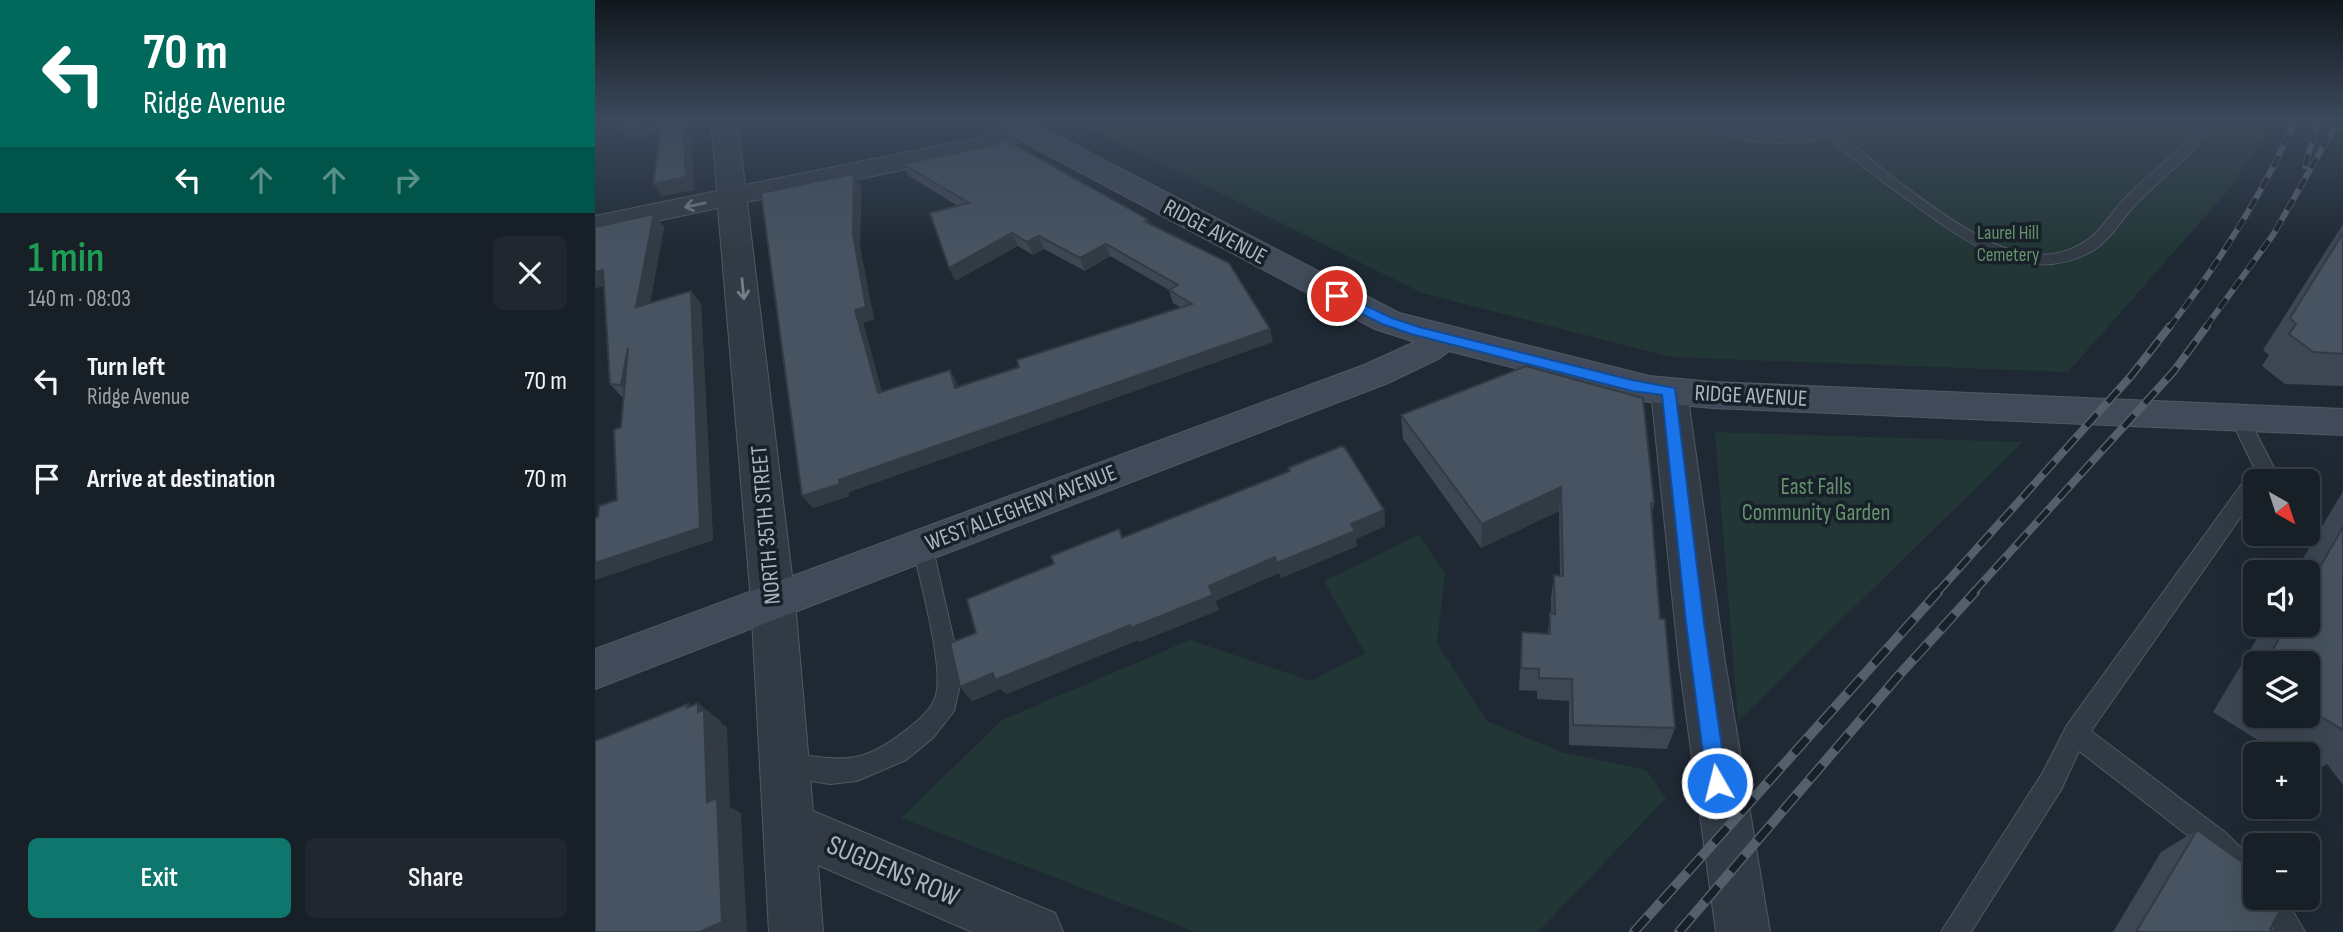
<!DOCTYPE html>
<html lang="en">
<head>
<meta charset="utf-8">
<style>
	:root { --surface:#171f27; --page:#20272f; --text:#f1f3f6; --muted:#9ea2a7; --line:#363d44; --accent:#0f766e }
	body { margin:0; font-family:"Sofia Sans Condensed",sans-serif; background:var(--page); color:var(--text); height:100vh; display:flex; flex-direction:column; font-size:26px; white-space:nowrap }
	* { box-sizing:border-box; margin:0 }
	p { font-size:23px; color:var(--muted) }
	.icon { flex:none; width:38px; height:38px; fill:none; stroke:currentColor; stroke-width:2; stroke-linecap:round; stroke-linejoin:round }
	.map { position:relative; flex:1; overflow:hidden }
	.details { display:flex; flex-direction:column; background:var(--surface); width:595px }
	.details>* { flex:none }
	.hud { background:#00695c; color:#fff; overflow:hidden }
	.needle { width:46px; rotate:141deg }
	.controls { position:absolute; left:1648px; top:469px; display:grid; gap:14px }
	.controls a { display:grid; place-items:center; width:77px; height:77px; border-radius:10px; background:var(--surface); box-shadow:0 7px 28px #0002,0 0 0 2px var(--line); font-size:35px }
	.pin { position:absolute; display:grid; place-items:center; width:60px; height:60px; color:#fff; margin:-30px; border:4px solid #fff; border-radius:50%; box-shadow:0 2px 7px #0007 }
	.me { position:absolute; width:77px; margin:-38px; rotate:352deg; stroke-linejoin:round; filter:drop-shadow(0 0 5px #0008) }
	.turn { display:flex; align-items:center; gap:24px; height:147px; padding:0 28px; font-size:32px }
	.turn .icon { width:91px; height:91px; stroke-width:2.5 }
	.turn b { display:block; font-size:49px; line-height:60px }
	.lanes { display:flex; align-items:center; height:66px; padding:0 28px; background:#0003; justify-content:center; gap:35px; direction:ltr }
	.lanes .off { opacity:.35 }
	.round { display:grid; place-items:center; flex:none; width:74px; height:74px; border-radius:10px; background:var(--page) }
	.head { display:flex; align-items:center; justify-content:space-between; height:119px; padding:0 28px }
	h1 { font-size:42px; font-weight:600; line-height:52px; color:#1e9e55 }
	.button { display:flex; gap:14px; margin-top:auto; padding:14px 28px }
	.button a { flex:1; height:80px; border-radius:10px; background:var(--accent); color:#fff; font-size:28px; font-weight:600; line-height:80px; text-align:center }
	.button a+a { background:var(--page); color:var(--text) }
	ul { padding:0; list-style:none }
	li { display:flex; align-items:center; gap:21px; height:98px; padding:0 28px }
	li div { flex:1 }
	li b { display:block; font-size:26px }
	li em { font-style:normal }
	main { display:flex; flex:1; min-height:0 }
	.map>svg:first-child { display:block }
	.green { fill:#223636 }
	.lines { fill:none; stroke-linecap:round; stroke-linejoin:round }
	.service-casing { stroke:#505963; stroke-width:2 }
	.minor-casing { stroke:#505963; stroke-width:2 }
	.secondary-casing { stroke:#505963; stroke-width:2 }
	.service { fill:#323b45; fill-rule:evenodd }
	.minor { fill:#323b45; fill-rule:evenodd }
	.secondary { fill:#404a58; fill-rule:evenodd }
	.rail-far2-casing { stroke:#545f6c; stroke-width:6 }
	.rail-far1-casing { stroke:#545f6c; stroke-width:8 }
	.rail-casing { stroke:#545f6c; stroke-width:10 }
	.rail-far2 { stroke:#182029; stroke-width:4.5; stroke-dasharray:12; stroke-linecap:butt }
	.rail-far1 { stroke:#182029; stroke-width:5; stroke-dasharray:16; stroke-linecap:butt }
	.rail { stroke:#182029; stroke-width:7; stroke-dasharray:20; stroke-linecap:butt }
	.wall { fill:#3d4753; fill-rule:evenodd }
	.shaded-wall { fill:#323a43 }
	.building { fill:#475360; stroke:#323a43; stroke-width:2 }
	.oneway { stroke:#757f8a }
	.route { fill:#1a73e8; stroke:#114b97; stroke-width:2 }
	.labels { text-anchor:middle; dominant-baseline:central; stroke-width:7; stroke-linejoin:round; paint-order:stroke }
	.far-park-label { font-size:19px; fill:#65916d; stroke:#182029 }
	.street-label { font-size:23px; fill:#acb6c2; stroke:#182029 }
	.park-label { font-size:23px; fill:#65916d; stroke:#182029 }
	.near-street-label { font-size:28px; fill:#acb6c2; stroke:#182029 }
</style>
</head>
<body>
<main>
<section class="details">
<div class="hud">
<div class="turn"><svg class="icon" aria-label="left" viewBox="0 0 24 24"><path d="M17 20v-9H6M10 6l-5 5 5 5"/></svg><div><b>70 m</b>Ridge Avenue</div></div>
<div class="lanes"><svg class="icon" aria-label="left" viewBox="0 0 24 24"><path d="M17 20v-9H6M10 6l-5 5 5 5"/></svg><svg class="icon off" aria-label="ahead" viewBox="0 0 24 24"><path d="M12 20V5M6 11l6-6 6 6"/></svg><svg class="icon off" aria-label="ahead" viewBox="0 0 24 24"><path d="M12 20V5M6 11l6-6 6 6"/></svg><svg class="icon off" aria-label="right" viewBox="0 0 24 24"><path d="M7 20v-9h11M14 6l5 5-5 5"/></svg></div>
</div>
<div class="head"><div><h1>1 min</h1><p>140 m · 08:03</p></div><a class="round"><svg class="icon" aria-label="close" viewBox="0 0 24 24"><path d="M6 6l12 12M18 6L6 18"/></svg></a></div>
<ul>
<li><svg class="icon" aria-label="left" viewBox="0 0 24 24"><path d="M17 20v-9H6M10 6l-5 5 5 5"/></svg><div><b>Turn left</b><p>Ridge Avenue</p></div><em>70 m</em></li>
<li><svg class="icon" aria-label="arrive" viewBox="0 0 24 24"><path d="M6 21V4h12l-3 4 3 4H6"/></svg><div><b>Arrive at destination</b></div><em>70 m</em></li>
</ul>
<div class="button"><a>Exit</a><a>Share</a></div>
</section>
<div class="map">
<svg width="1748" height="932" viewBox="0 0 1748 932">
	<rect width="100%" height="100%" fill="#1f2934"/>
	<g class="green">
		<path d="M 476,119 L 1683,119 L 1631,193 L 1473,372 L 1075,357 L 827,293 Z"/>
		<path d="M 1120,432 L 1428,442 L 1143,721 Z"/>
		<path d="M 824,535 L 850,574 L 842,643 L 892,721 L 966,752 L 1051,770 L 1071,798 L 943,932 L 601,932 L 306,818 L 407,720 L 595,640 L 716,681 L 770,653 L 729,581 Z"/>
	</g>
	<g class="lines">
		<defs>
			<g id="service">
				<path d="M 1102,119 C 1135,119 1164,137 1199,135 C 1220,134 1235,119 1255,119 L 1243,131 C 1281,166 1375,242 1424,252 C 1445,257 1467,255 1486,244 C 1507,233 1517,209 1534,194 C 1560,169 1589,148 1611,119 L 1624,119 C 1602,150 1573,173 1546,199 C 1529,214 1519,237 1499,250 C 1432,290 1364,238 1312,199 C 1284,179 1257,159 1232,136 C 1199,149 1129,144 1102,119 Z"/>
				<path d="M 1644,411 L 1651,413 L 1679,468 L 1670,481 L 1661,481 L 1661,495 L 1496,731 L 1631,833 L 1661,863 L 1661,895 L 1652,891 L 1613,851 L 1484,751 L 1466,790 L 1376,932 L 1346,932 L 1448,772 L 1472,725 L 1659,467 L 1635,418 L 1637,413 Z"/>
				<path d="M 327,537 L 334,539 L 337,545 L 367,676 L 359,711 L 338,738 L 311,760 L 262,781 L 235,784 L 180,775 L 177,767 L 180,759 C 204,749 234,763 260,757 C 277,754 294,743 307,733 C 319,724 335,712 340,698 C 351,671 324,577 317,545 L 320,539 Z"/>
				<path d="M 1662,898 L 1690,898 L 1710,932 L 1680,932 Z"/>
			</g>
			<g id="minor">
				<path d="M 116,119 L 142,119 L 150,185 L 383,138 L 430,124 L 439,126 L 443,132 L 439,138 L 389,153 L 152,202 L 200,601 L 218,811 L 460,913 L 468,932 L 377,932 L 223,865 L 228,932 L 174,932 L 156,601 L 123,208 L 0,234 L 0,216 L 122,191 Z"/>
				<path d="M 1074,378 L 1087,382 L 1092,391 L 1130,662 L 1175,932 L 1121,932 L 1084,662 L 1056,391 L 1061,382 Z"/>
			</g>
			<path id="secondary" d="M 400,119 L 430,119 L 804,313 L 1054,376 L 1118,382 L 1748,409 L 1748,435 L 1118,408 L 1054,402 L 854,351 L 845,358 L 793,383 L 0,689 L 0,649 L 769,365 L 820,342 L 780,329 L 421,138 Z"/>
		</defs>
		<use href="#service" class="service-casing"/>
		<use href="#minor" class="minor-casing"/>
		<use href="#secondary" class="secondary-casing"/>
		<use href="#service" class="service"/>
		<use href="#minor" class="minor"/>
		<use href="#secondary" class="secondary"/>
		<defs>
			<g id="rail-far2">
				<path d="M 1710,166 L 1724,119"/>
				<path d="M 1574,328 C 1624,263 1668,194 1701,119"/>
				<path d="M 1610,328 L 1678,235 L 1744,119"/>
			</g>
			<g id="rail-far1">
				<path d="M 1342,593 L 1536,376 L 1575,326"/>
				<path d="M 1378,593 L 1579,371 L 1612,326"/>
			</g>
			<g id="rail">
				<path d="M 1039,932 L 1343,592"/>
				<path d="M 1084,932 L 1305,674 L 1380,592"/>
			</g>
		</defs>
		<use href="#rail-far2" class="rail-far2-casing"/>
		<use href="#rail-far1" class="rail-far1-casing"/>
		<use href="#rail" class="rail-casing"/>
		<use href="#rail-far2" class="rail-far2"/>
		<use href="#rail-far1" class="rail-far1"/>
		<use href="#rail" class="rail"/>
	</g>
	<g class="wall">
		<path d="M 308,164 L 552,219 L 554,224 L 678,342 L 254,492 L 254,496 L 218,508 L 266,187 L 265,247 L 279,319 L 268,323 L 287,392 L 355,370 L 363,387 L 424,367 L 585,307 L 578,303 L 574,290 L 515,256 L 490,271 L 449,249 L 438,255 L 423,246 L 360,281 L 363,206 L 314,176 Z"/>
		<path d="M 1748,224 L 1748,386 L 1690,384 L 1667,366 L 1674,355 L 1668,350 Z"/>
		<path d="M 0,227 L 69,227 L 55,303 L 96,291 L 106,304 L 118,540 L 0,580 L 0,518 L 3,517 L 22,500 L 29,397 L 27,397 L 15,384 L 9,286 L 0,288 Z"/>
		<path d="M 806,415 L 1059,503 L 1057,515 L 1065,619 L 1080,728 L 1072,749 L 974,745 L 974,701 L 942,699 L 942,691 L 924,690 L 927,632 L 953,634 L 955,613 L 956,613 L 956,598 L 959,575 L 965,576 L 964,511 L 886,548 L 808,439 Z"/>
		<path d="M 693,468 L 789,510 L 790,526 L 761,539 L 762,546 L 686,578 L 684,573 L 620,601 L 624,610 L 544,642 L 543,640 L 411,694 L 406,689 L 377,701 L 365,687 L 381,633 L 528,538 L 694,471 Z"/>
		<path d="M 1748,491 L 1748,785 L 1732,764 L 1716,774 L 1713,772 L 1713,754 L 1685,754 L 1618,712 L 1670,625 L 1713,625 L 1713,572 L 1700,572 ZM 1661,663 L 1713,663 L 1713,716 L 1661,716 Z"/>
		<path d="M 1602,830 L 1675,929 L 1679,932 L 1518,932 L 1566,852 Z"/>
	</g>
	<g class="shaded-wall">
		<path d="M 26,119 L 67,119 L 75,130 L 34,140 L 20,120 Z"/>
		<path d="M 88,119 L 96,119 L 99,190 L 67,196 L 58,184 Z"/>
		<path d="M 259,174 L 266,187 L 265,247 L 279,319 L 268,323 L 291,406 L 283,393 L 260,310 L 258,234 Z"/>
		<path d="M 59,214 L 69,227 L 52,320 L 41,307 Z"/>
		<path d="M 417,233 L 423,246 L 360,281 L 354,268 Z"/>
		<path d="M 444,236 L 449,249 L 438,255 L 432,242 Z"/>
		<path d="M 511,244 L 515,256 L 490,271 L 485,258 Z"/>
		<path d="M 8,270 L 19,283 L 0,288 L 0,272 Z"/>
		<path d="M 96,291 L 106,304 L 118,540 L 0,580 L 0,563 Z"/>
		<path d="M 675,329 L 678,342 L 254,492 L 254,496 L 218,508 L 207,496 L 244,480 Z"/>
		<path d="M 33,348 L 38,398 L 26,385 Z"/>
		<path d="M 355,370 L 362,383 L 367,401 L 360,388 Z"/>
		<path d="M 966,487 L 964,511 L 886,548 L 887,524 Z"/>
		<path d="M 789,510 L 790,526 L 761,539 L 762,546 L 686,578 L 682,563 L 756,524 Z"/>
		<path d="M 680,557 L 684,573 L 620,601 L 624,610 L 544,642 L 543,640 L 411,694 L 406,689 L 377,701 L 365,687 L 614,586 Z"/>
		<path d="M 103,703 L 126,721 L 126,723 L 132,727 L 135,807 L 146,813 L 152,932 L 105,932 L 112,802 L 92,708 L 93,704 L 103,712 Z"/>
	</g>
	<g class="building">
		<path d="M 25,119 L 62,119 L 25,128 Z"/>
		<path d="M 67,119 L 88,119 L 91,177 L 58,184 Z"/>
		<path d="M 409,139 L 552,219 L 549,221 L 634,263 L 675,329 L 244,480 L 245,484 L 207,496 L 166,193 L 257,174 L 259,174 L 258,234 L 271,307 L 260,310 L 283,393 L 355,370 L 360,388 L 424,367 L 422,360 L 597,304 L 574,290 L 583,285 L 511,244 L 485,258 L 444,236 L 432,242 L 417,233 L 354,268 L 335,213 L 374,203 L 308,164 L 403,144 Z"/>
		<path d="M 59,214 L 41,307 L 96,291 L 105,528 L 0,563 L 0,518 L 3,517 L 4,506 L 22,500 L 19,430 L 26,427 L 33,348 L 26,385 L 15,384 L 8,270 L 0,272 L 0,227 Z"/>
		<path d="M 1748,233 L 1748,354 L 1718,352 L 1694,334 L 1701,324 L 1695,318 Z"/>
		<path d="M 931,366 L 1048,398 L 1059,503 L 1056,503 L 1065,619 L 1070,619 L 1080,728 L 978,725 L 977,679 L 944,678 L 944,669 L 926,668 L 927,632 L 955,634 L 955,613 L 960,614 L 959,575 L 968,576 L 966,487 L 887,524 L 806,415 Z"/>
		<path d="M 747,446 L 750,448 L 789,510 L 756,524 L 760,531 L 682,563 L 680,557 L 614,586 L 618,595 L 536,628 L 535,625 L 400,680 L 398,673 L 365,687 L 355,643 L 381,633 L 372,599 L 459,564 L 456,556 L 524,529 L 527,538 L 695,471 L 693,468 Z"/>
		<path d="M 1748,527 L 1748,730 L 1713,709 L 1713,663 L 1670,663 L 1692,625 L 1713,625 L 1713,588 Z"/>
		<path d="M 103,703 L 103,712 L 109,710 L 112,802 L 122,798 L 127,922 L 105,932 L 0,932 L 0,741 L 93,704 L 92,708 Z"/>
		<path d="M 1602,830 L 1661,872 L 1661,898 L 1692,898 L 1675,929 L 1679,932 L 1541,932 Z"/>
	</g>
	<defs><path id="oneway-shaft" d="M-6 0H5M1.5-3L5.5 0L1.5 3" fill="none" stroke-width="1.6" stroke-linecap="round" stroke-linejoin="round" transform="scale(1.75)"/></defs>
	<g class="oneway">
		<use href="#oneway-shaft" transform="translate(100 205) rotate(168)"/>
		<use href="#oneway-shaft" transform="translate(148 289) rotate(84)"/>
	</g>
	<linearGradient id="sky" x2="0" y2="1"><stop stop-color="#11171d"/><stop offset="0.48" stop-color="#3c495c"/><stop offset="1" stop-color="#3c495c" stop-opacity="0"/></linearGradient>
	<rect width="1748" height="250" fill="url(#sky)"/>
	<path class="route" d="M 742,292 L 797,318 L 824,327 L 1037,380 L 1080,388 L 1109,623 L 1132,783 L 1129,790 L 1122,793 L 1115,790 L 1112,783 L 1091,623 L 1067,395 L 1037,391 L 816,334 L 787,324 L 737,299 L 737,293 Z"/>
	<g class="labels">
		<g class="far-park-label">
			<text x="1413" y="233">Laurel Hill<tspan x="1413" dy="22">Cemetery</tspan></text>
		</g>
		<g class="street-label">
			<text transform="translate(620 232) rotate(28)">RIDGE AVENUE</text>
			<text transform="translate(1156 396) rotate(3)">RIDGE AVENUE</text>
			<text transform="translate(426 508) rotate(-21)">WEST ALLEGHENY AVENUE</text>
			<text transform="translate(171 525) rotate(-95)">NORTH 35TH STREET</text>
		</g>
		<g class="park-label">
			<text x="1221" y="487">East Falls<tspan x="1221" dy="26">Community Garden</tspan></text>
		</g>
		<g class="near-street-label">
			<text transform="translate(298 871) rotate(23)">SUGDENS ROW</text>
		</g>
	</g>
</svg>
<div class="controls">
<a><svg class="needle" viewBox="-14 -14 28 28"><path d="M0-13l5 13h-10z" fill="#e53935"/><path d="M0 13l5-13h-10z" fill="#9ea2a7"/></svg></a>
<a><svg class="icon" aria-label="sound" viewBox="0 0 24 24"><path d="M4 9h4l5-4v14l-5-4H4zM17 9q2 3 0 6"/></svg></a>
<a><svg class="icon" aria-label="layers" viewBox="0 0 24 24"><path d="M12 4l9 5-9 5-9-5zM3 14l9 5 9-5"/></svg></a>
<a>+</a>
<a>−</a>
</div>
<div class="pin" style="left:742px;top:296px;background:#d93025"><svg class="icon" aria-label="arrive" viewBox="0 0 24 24"><path d="M6 21V4h12l-3 4 3 4H6"/></svg></div>
<svg class="me" style="left:1122px;top:783px" viewBox="-20 -20 40 40"><circle r="17" fill="#1a73e8" stroke="#fff" stroke-width="3"/><path d="M0-11L8 9 0 5-8 9z" fill="#fff"/></svg>
</div>
</main>
</body>
</html>
